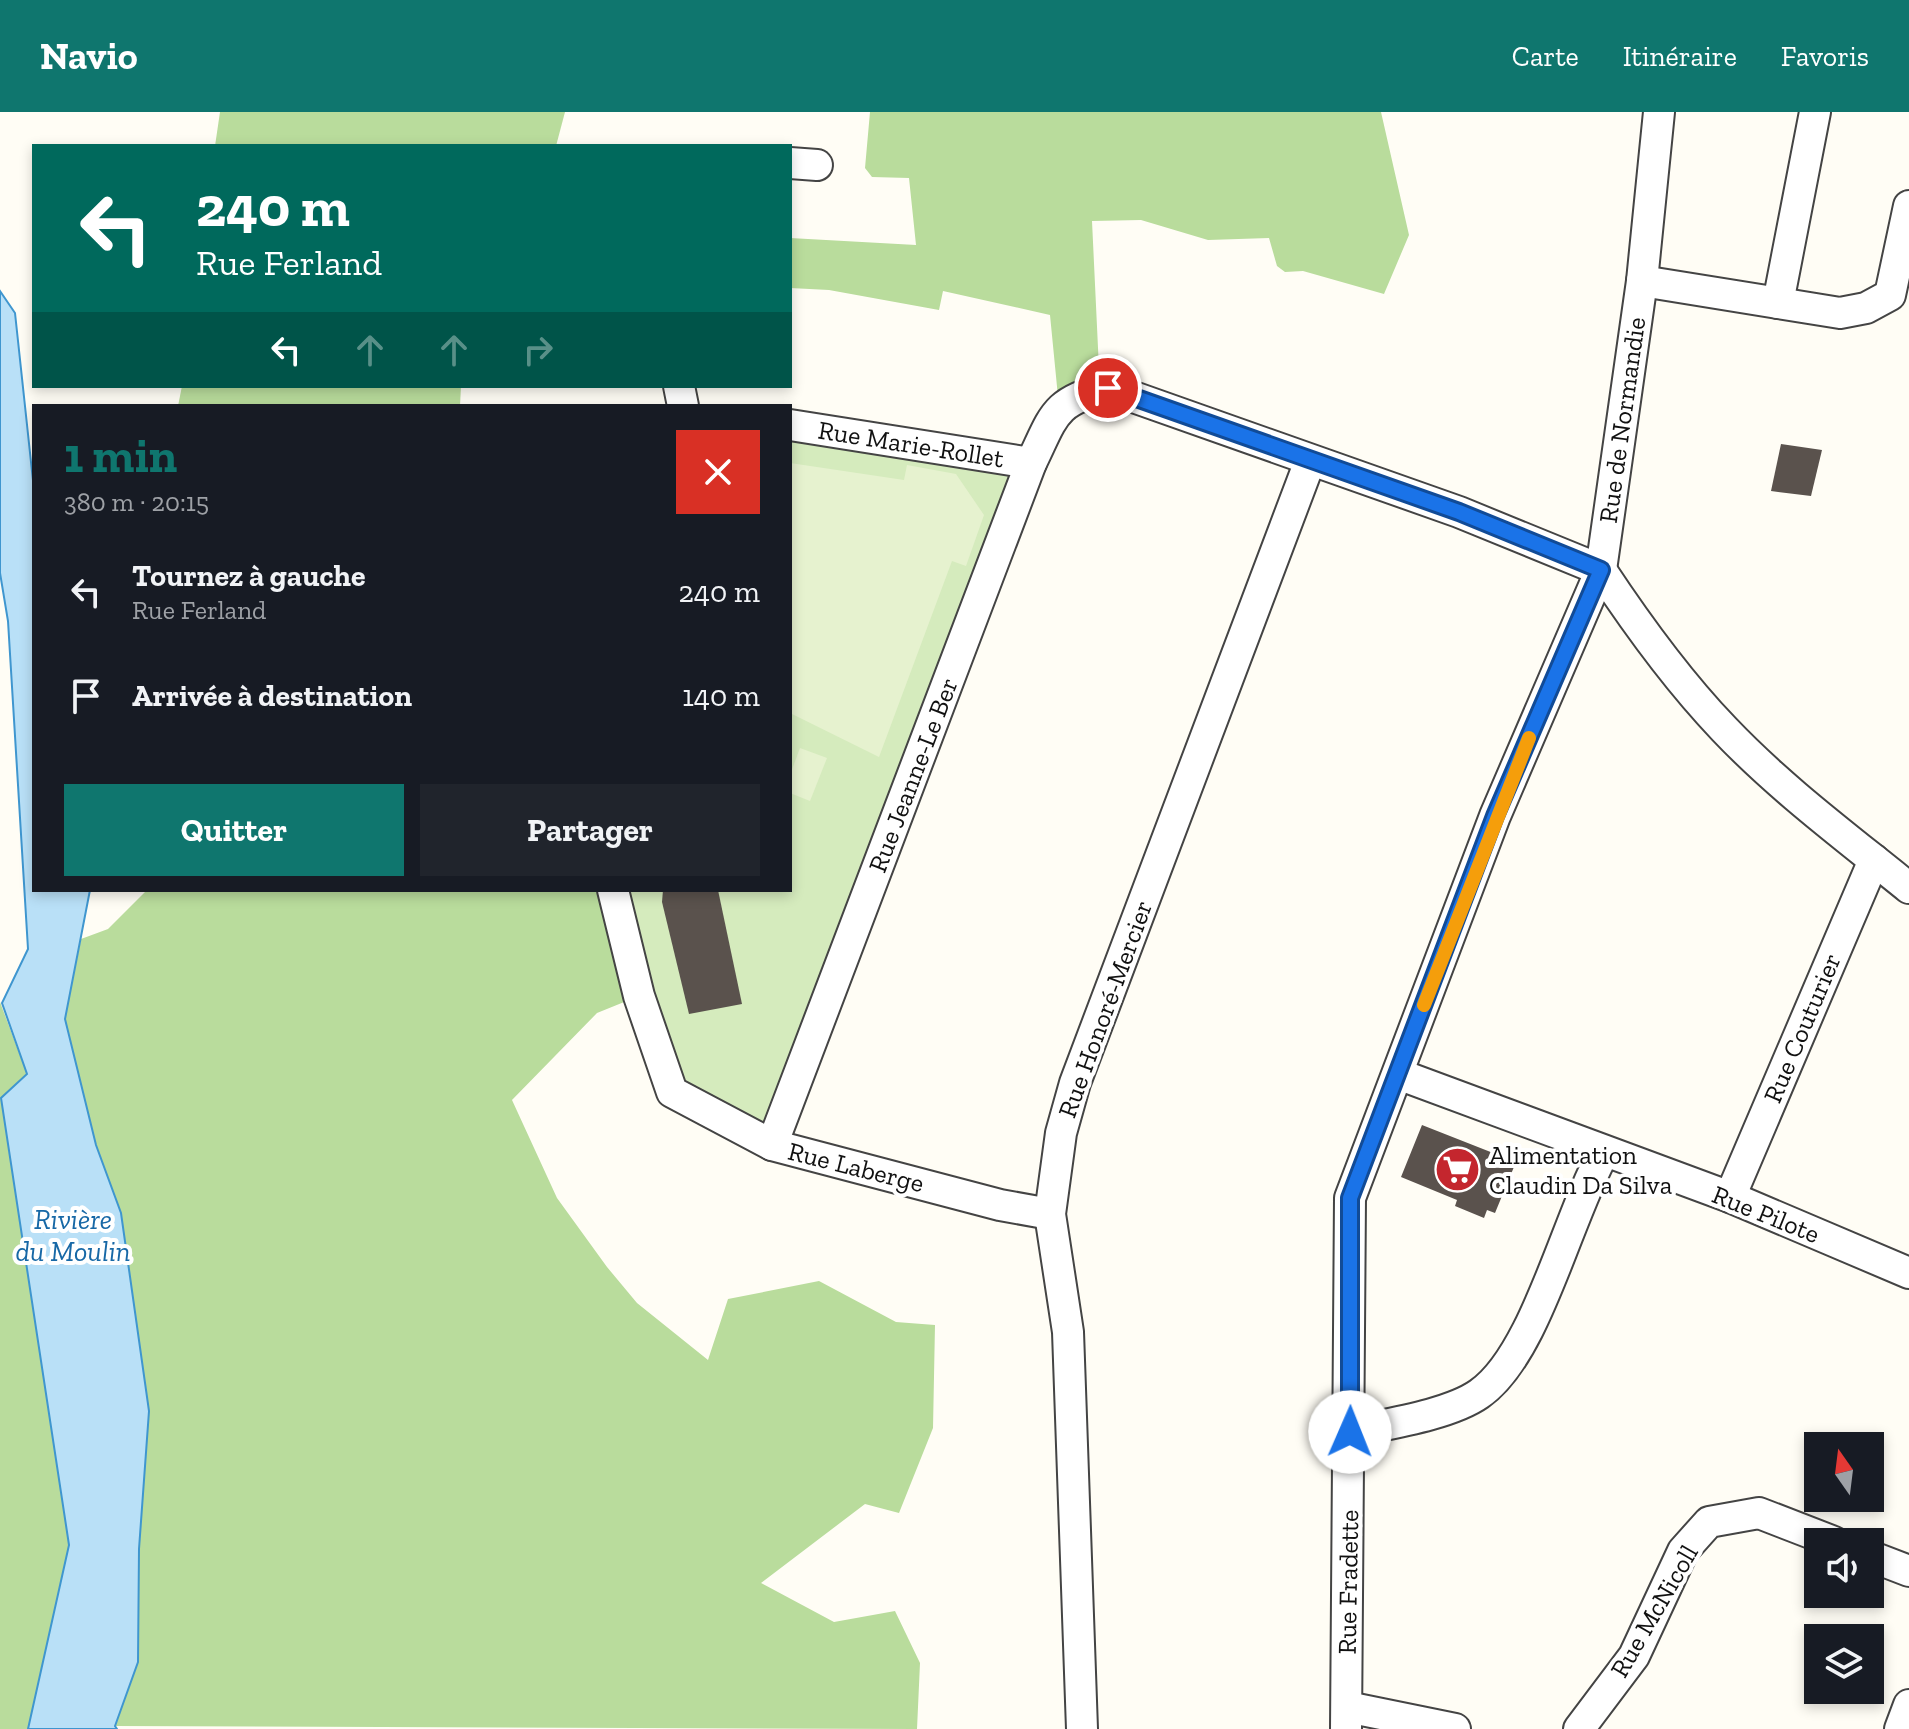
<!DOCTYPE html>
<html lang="fr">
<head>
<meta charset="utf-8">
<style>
	:root { --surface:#171b24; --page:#20242c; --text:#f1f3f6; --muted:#9ea1a6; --accent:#0f766e }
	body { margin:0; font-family:"Zilla Slab",serif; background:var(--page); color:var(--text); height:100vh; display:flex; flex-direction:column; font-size:30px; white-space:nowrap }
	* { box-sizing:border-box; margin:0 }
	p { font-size:26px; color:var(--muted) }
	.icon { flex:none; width:44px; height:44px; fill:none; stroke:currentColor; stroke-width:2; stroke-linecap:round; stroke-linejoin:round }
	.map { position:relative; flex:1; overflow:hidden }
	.side { position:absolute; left:32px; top:292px; width:760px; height:488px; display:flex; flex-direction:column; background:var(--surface); border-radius:0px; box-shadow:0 4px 12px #0003 }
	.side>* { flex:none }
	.top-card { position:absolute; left:32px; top:32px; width:760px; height:244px; border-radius:0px; box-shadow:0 4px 12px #0003; background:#00695c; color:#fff; overflow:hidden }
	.needle { width:52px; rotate:346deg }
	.fabs { position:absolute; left:1804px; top:1320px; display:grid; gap:16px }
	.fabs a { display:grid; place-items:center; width:80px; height:80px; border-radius:0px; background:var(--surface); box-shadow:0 4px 12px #0003; font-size:40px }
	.pin { position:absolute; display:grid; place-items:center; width:68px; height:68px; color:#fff; margin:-34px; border:4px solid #fff; border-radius:50%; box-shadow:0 2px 8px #0007 }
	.me { position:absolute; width:88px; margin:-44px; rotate:1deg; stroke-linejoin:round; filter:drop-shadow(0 0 6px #0008) }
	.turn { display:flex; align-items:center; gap:28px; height:168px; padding:0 32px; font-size:36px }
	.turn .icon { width:104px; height:104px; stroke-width:2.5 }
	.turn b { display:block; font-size:56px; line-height:68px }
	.lanes { display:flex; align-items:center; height:76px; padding:0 32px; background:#0003; justify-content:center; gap:40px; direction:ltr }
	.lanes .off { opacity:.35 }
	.round { display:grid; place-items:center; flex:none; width:84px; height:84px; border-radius:0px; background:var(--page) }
	.headline { display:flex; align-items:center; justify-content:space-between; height:136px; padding:0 32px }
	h1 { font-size:48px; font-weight:800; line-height:60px; color:var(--accent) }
	.action { display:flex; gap:16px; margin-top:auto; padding:16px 32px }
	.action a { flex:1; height:92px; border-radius:0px; background:var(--accent); color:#fff; font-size:32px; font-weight:800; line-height:92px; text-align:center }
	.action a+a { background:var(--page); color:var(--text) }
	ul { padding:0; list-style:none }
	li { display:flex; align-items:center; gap:24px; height:104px; padding:0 32px }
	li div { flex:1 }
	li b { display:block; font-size:30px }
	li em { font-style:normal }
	header { display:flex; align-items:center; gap:48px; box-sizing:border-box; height:112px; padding:0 40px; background:var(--accent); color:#fff }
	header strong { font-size:38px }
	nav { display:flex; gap:44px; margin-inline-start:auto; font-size:28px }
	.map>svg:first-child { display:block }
	.green { fill:#d5ebbd }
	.forest { fill:#b9dc9c }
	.pitch { fill:#e6f2cf }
	.water { fill:#b9e0f7; stroke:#3f96cf; stroke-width:2 }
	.building { fill:#5a524d }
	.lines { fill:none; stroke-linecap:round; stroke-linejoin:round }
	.street-casing { stroke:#444; stroke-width:34 }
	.street { stroke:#fff; stroke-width:30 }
	.route-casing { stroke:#114b97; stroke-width:20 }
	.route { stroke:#1a73e8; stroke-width:14 }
	.slow { stroke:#f59e0b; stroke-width:14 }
	.labels { text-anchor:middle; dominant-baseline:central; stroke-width:8; stroke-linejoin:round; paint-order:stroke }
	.street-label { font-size:26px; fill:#111; stroke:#fff }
	.poi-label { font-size:26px; fill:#111; stroke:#fff; text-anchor:start }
	.water-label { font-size:28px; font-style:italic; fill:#1768a6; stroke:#fff }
</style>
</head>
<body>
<header>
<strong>Navio</strong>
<nav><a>Carte</a><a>Itinéraire</a><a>Favoris</a></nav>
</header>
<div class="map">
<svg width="1909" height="1617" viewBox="0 0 1909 1617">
	<rect width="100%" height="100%" fill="#fffdf5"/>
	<path class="green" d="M 790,313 L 1031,351 L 772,1033 L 672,980 L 613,778 L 790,778 Z"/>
	<g class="forest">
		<path d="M 220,0 L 565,0 L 556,34 L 215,34 Z"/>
		<path d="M 870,0 L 1381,0 L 1409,123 L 1384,182 L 1303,159 L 1285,160 L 1277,154 L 1269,126 L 1208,128 L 1141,108 L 1092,109 L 1100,278 L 1059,295 L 1050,203 L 943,179 L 939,198 L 829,178 L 790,176 L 790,126 L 916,133 L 909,66 L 872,65 L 865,56 Z"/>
		<path d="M 182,274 L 461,274 L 460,294 L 178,294 Z"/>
		<path d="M 147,778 L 613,778 L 639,884 L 597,901 L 512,988 L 557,1086 L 607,1155 L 637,1191 L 708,1248 L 728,1187 L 819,1169 L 896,1210 L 935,1213 L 933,1316 L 899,1401 L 865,1392 L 761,1471 L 834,1510 L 895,1499 L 920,1551 L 917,1617 L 115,1614 L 138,1550 L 139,1437 L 131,1186 L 121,1101 L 96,1033 L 65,907 L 81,827 L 108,817 Z"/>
		<path d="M 0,890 L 27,962 L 1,986 L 69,1433 L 28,1617 L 0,1617 Z"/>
	</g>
	<g class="pitch">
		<path d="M 790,351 L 904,368 L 907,353 L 956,362 L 984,403 L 966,454 L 952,449 L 879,645 L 790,601 Z"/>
		<path d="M 800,636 L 827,646 L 810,689 L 790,681 L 790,663 Z"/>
	</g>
	<path class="water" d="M 0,179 L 15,201 L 34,378 L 34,778 L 90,778 L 65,907 L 96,1033 L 121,1101 L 149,1299 L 139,1437 L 138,1550 L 115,1614 L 117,1617 L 28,1617 L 69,1433 L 1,986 L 27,962 L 2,891 L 28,837 L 8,509 L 0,461 Z"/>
	<g class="building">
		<path d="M 1781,332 L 1822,338 L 1811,384 L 1771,379 Z"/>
		<path d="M 663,778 L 718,778 L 742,892 L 689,902 L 662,790 Z"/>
		<path d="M 1422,1013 L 1516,1050 L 1495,1101 L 1487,1098 L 1484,1106 L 1455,1094 L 1457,1088 L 1401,1065 Z"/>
	</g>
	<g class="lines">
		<defs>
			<g id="street">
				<path d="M 790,51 L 817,53"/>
				<path d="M 1642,169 L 1840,201 L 1866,196 L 1890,183 L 1909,94"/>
				<path d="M 1778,191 L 1815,0"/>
				<path d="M 679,274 L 683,294"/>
				<path d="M 790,313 L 1031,351"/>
				<path d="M 1601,458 C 1638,514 1677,568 1724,617 C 1780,676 1846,725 1909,776"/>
				<path d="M 613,778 L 639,884 L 672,980 L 772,1033 L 1000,1093 L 1050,1102"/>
				<path d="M 1398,962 L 1730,1085 L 1909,1161"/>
				<path d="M 772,1033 L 1031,351 C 1054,304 1053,289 1108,276 L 1459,400 L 1601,458"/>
				<path d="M 1730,1085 L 1874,748"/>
				<path d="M 1350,1320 C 1386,1312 1449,1303 1479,1282 C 1536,1243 1567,1105 1604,1040"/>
				<path d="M 1870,1444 L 1909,1459"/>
				<path d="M 1347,1595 L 1455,1617"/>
				<path d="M 1082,1617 L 1068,1220 L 1050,1102 L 1061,1021 L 1075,971 L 1310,349"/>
				<path d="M 1346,1617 L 1350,1086 L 1495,704 L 1601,458 L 1642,169 L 1659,0"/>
				<path d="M 1579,1617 L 1634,1544 L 1683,1439 L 1709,1410 L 1759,1401 L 1834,1430"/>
				<path d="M 1900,1617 L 1909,1593"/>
			</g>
		</defs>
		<use href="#street" class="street-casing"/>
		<use href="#street" class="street"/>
	</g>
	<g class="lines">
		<defs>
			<path id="route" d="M 1108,276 L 1459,400 L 1601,458 L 1495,704 L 1350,1086 L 1350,1320"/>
		</defs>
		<use href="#route" class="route-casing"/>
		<use href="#route" class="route"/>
		<path class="slow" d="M 1424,893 L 1529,626"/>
	</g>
	<defs>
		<symbol id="supermarket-disc" viewBox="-11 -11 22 22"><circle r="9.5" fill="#c4262e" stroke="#fff"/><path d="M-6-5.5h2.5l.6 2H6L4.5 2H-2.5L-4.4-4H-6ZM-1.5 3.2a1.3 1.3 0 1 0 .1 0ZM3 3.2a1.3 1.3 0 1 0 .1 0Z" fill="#fff"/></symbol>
	</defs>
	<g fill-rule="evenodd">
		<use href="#supermarket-disc" x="1432" y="1032" width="51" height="51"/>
	</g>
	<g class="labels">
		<g class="street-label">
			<text transform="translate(1622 308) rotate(-82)">Rue de Normandie</text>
			<text transform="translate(911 332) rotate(9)">Rue Marie-Rollet</text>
			<text transform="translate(913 663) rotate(-69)">Rue Jeanne-Le Ber</text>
			<text transform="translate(1105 897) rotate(-70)">Rue Honoré-Mercier</text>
			<text transform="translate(1802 916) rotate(-67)">Rue Couturier</text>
			<text transform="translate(856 1055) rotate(14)">Rue Laberge</text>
			<text transform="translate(1766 1102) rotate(22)">Rue Pilote</text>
			<text transform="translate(1348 1470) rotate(-89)">Rue Fradette</text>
			<text transform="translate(1654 1499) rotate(-60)">Rue McNicoll</text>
		</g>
		<g class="poi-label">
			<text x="1489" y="1043">Alimentation<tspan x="1489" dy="30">Claudin Da Silva</tspan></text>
		</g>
		<g class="water-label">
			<text x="73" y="1107">Rivière<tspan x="73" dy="32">du Moulin</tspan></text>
		</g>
	</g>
</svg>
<div class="fabs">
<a><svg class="needle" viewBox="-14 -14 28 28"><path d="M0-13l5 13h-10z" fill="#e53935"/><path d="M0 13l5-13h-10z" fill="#9ea1a6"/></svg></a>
<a><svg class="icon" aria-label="sound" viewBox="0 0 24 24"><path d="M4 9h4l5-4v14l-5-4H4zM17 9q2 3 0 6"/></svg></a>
<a><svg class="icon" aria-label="layers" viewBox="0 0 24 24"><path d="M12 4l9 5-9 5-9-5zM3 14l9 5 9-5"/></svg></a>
</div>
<div class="pin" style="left:1108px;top:276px;background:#d93025"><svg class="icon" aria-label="arrive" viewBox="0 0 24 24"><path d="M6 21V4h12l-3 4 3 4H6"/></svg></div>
<svg class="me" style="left:1350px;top:1320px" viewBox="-20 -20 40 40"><circle r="19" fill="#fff"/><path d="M0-13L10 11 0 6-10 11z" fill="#1a73e8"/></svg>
<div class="top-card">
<div class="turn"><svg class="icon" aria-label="left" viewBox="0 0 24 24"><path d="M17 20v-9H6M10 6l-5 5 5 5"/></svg><div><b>240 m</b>Rue Ferland</div></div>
<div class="lanes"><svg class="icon" aria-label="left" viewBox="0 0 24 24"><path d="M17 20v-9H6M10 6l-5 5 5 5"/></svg><svg class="icon off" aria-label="ahead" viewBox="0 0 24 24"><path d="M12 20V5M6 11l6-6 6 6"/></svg><svg class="icon off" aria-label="ahead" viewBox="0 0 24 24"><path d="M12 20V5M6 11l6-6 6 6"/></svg><svg class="icon off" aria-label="right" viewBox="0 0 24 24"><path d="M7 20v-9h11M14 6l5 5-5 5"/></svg></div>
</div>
<section class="side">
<div class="headline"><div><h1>1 min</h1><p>380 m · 20:15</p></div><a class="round" style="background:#d93025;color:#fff"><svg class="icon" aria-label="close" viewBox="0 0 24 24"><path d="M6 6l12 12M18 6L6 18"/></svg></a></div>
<ul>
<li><svg class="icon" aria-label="left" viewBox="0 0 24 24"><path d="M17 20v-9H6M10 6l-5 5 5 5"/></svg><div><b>Tournez à gauche</b><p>Rue Ferland</p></div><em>240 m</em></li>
<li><svg class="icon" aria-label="arrive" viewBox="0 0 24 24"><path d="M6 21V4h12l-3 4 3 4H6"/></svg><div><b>Arrivée à destination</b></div><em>140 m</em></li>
</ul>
<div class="action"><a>Quitter</a><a>Partager</a></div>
</section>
</div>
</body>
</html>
